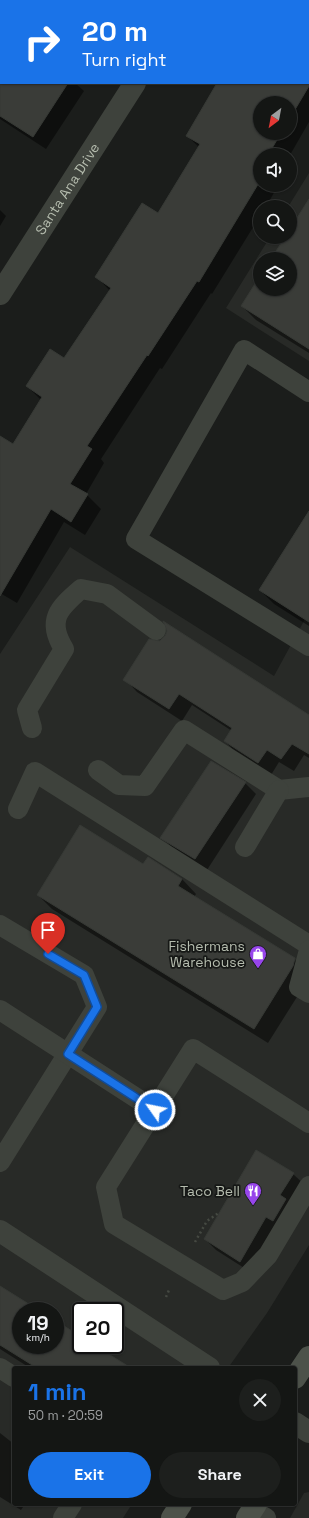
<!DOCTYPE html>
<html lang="en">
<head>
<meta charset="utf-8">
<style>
	:root { --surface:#141614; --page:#1d1f1d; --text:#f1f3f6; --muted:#9d9fa0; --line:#333534; --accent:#1a73e8 }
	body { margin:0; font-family:"Space Grotesk",sans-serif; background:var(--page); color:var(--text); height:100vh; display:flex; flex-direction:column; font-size:15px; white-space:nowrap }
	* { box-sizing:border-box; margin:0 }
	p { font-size:13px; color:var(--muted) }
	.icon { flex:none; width:22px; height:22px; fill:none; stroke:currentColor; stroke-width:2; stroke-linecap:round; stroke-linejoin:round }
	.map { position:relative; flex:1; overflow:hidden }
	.details { position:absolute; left:12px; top:1366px; width:285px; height:140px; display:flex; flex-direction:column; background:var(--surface); border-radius:4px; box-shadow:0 1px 3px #0004,0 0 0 1px var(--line) }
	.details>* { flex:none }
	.guide { position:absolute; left:0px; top:0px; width:309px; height:84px; box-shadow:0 1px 3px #0004,0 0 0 1px var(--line); background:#1a73e8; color:#fff; overflow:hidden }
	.needle { width:26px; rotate:212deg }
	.tools { position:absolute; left:253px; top:96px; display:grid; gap:8px }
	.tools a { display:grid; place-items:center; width:44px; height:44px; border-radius:50%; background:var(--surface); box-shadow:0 1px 3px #0004,0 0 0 1px var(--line); font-size:20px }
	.speed { position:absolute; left:12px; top:1302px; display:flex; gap:8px; font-size:20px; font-weight:700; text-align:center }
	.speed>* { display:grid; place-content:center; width:52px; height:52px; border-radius:50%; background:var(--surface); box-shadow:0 1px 3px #0004,0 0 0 1px var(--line); line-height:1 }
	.speed small { font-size:10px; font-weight:400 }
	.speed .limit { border:2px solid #111; border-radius:6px; background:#fff; color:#111 }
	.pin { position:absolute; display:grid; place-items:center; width:34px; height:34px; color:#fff; margin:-41px -17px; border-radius:50% 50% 50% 0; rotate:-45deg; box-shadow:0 0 4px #0007 }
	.pin .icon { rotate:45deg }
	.me { position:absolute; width:44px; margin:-22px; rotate:303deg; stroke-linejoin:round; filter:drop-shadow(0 0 3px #0008) }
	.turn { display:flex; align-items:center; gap:14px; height:84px; padding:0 16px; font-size:18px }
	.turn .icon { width:52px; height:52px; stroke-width:2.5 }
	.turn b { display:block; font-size:28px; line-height:34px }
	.round { display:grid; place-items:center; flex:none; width:42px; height:42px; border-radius:21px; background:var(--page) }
	.head { display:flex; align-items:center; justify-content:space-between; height:68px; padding:0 16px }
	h1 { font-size:24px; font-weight:700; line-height:30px; color:var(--accent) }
	.primary-button { display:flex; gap:8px; margin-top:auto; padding:8px 16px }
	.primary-button a { flex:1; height:46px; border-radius:24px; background:var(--accent); color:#fff; font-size:16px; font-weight:700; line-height:46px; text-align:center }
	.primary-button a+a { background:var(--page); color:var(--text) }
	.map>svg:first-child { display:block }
	.built { fill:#282a27; fill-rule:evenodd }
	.shadow { fill:#0007; fill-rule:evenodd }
	.building { fill:#3a3c38; stroke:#363935 }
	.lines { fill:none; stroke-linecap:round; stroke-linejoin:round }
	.path { stroke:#454942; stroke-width:2.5; stroke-dasharray:2 3; stroke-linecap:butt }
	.lane { stroke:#3e423c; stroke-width:20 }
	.street { stroke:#3e423c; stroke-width:22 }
	.secondary { stroke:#4d524a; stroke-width:22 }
	.route-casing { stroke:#114b97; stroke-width:10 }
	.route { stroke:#1a73e8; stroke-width:7 }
	.labels { text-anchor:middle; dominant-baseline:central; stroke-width:3.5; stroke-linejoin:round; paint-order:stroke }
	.street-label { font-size:14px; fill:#b5bcae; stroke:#161816 }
	.poi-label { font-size:14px; fill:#b5bcae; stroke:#161816; text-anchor:end }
</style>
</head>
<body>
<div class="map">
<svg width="309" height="1518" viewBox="0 0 309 1518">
	<rect width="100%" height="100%" fill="#1b1d1b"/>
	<g class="built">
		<path d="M 309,173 L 309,361 L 226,308 L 270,237 L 290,237 L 290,207 L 288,207 ZM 260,259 L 290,259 L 290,289 L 260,289 Z"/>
		<path d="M 70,547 L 274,676 L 305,619 L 309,622 L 309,1245 L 267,1313 L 228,1368 L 14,1368 L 14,1504 L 132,1504 L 123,1518 L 0,1518 L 0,654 ZM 21,1311 L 55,1311 L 55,1345 L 21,1345 ZM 81,1311 L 115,1311 L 115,1345 L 81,1345 Z"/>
		<path d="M 309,1492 L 309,1518 L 290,1518 L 304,1493 Z"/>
	</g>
	<g class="shadow">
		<path d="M 295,0 L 309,0 L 309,122 L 290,155 L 260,155 L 260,185 L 272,185 L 276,189 L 266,207 L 260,207 L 260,216 L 212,294 L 211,293 L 162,369 L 160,368 L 101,459 L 104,463 L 86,494 L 101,509 L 85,535 L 64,522 L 17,603 L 0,593 L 0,438 L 13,445 L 41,400 L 27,386 L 65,360 L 110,291 L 97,277 L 158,214 L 200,148 L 187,136 L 219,83 L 308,83 L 308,1 ZM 260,103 L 290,103 L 290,133 L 260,133 Z"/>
		<path d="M 0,50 L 1,83 L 75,83 L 84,91 L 46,149 L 0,119 Z"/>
		<path d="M 309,201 L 309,353 L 256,320 L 242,306 L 260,278 L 260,289 L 290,289 L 290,259 L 272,259 L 286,237 L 290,237 L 290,231 Z"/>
		<path d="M 0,210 L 6,216 L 0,226 Z"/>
		<path d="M 309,513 L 309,626 L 274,604 L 260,590 Z"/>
		<path d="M 125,679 L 309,715 L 309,758 L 304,755 L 294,771 L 279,762 L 271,775 L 237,754 L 225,741 L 232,731 L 192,705 L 182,721 L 137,692 Z"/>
		<path d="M 245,783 L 256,794 L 207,870 L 173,849 L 162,837 Z"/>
		<path d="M 148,858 L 182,879 L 196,894 L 194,897 L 294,959 L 309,974 L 307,981 L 268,1043 L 52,909 L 38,895 L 143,866 Z"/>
		<path d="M 293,1174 L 305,1185 L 252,1273 L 216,1250 L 205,1239 Z"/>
		<path d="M 0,1287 L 38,1311 L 21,1311 L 21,1345 L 55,1345 L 55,1321 L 81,1338 L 81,1345 L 92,1345 L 129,1368 L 30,1368 L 0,1349 Z"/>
		<path d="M 0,1433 L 14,1444 L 14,1504 L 25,1504 L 21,1510 L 0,1497 Z"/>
	</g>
	<g class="building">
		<path d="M 0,83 L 68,83 L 33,137 L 0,116 Z"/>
		<path d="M 217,83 L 309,83 L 309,86 L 290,118 L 290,103 L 260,103 L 260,133 L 281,133 L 268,155 L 260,155 L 260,181 L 199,282 L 197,281 L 148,356 L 147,355 L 87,446 L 92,449 L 70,484 L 88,494 L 71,522 L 51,509 L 0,596 L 0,436 L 13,444 L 42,397 L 26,386 L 50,349 L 64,358 L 111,288 L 95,277 L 142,203 L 158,213 L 200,144 L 186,136 Z"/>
		<path d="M 309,199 L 309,349 L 241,306 L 260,276 L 260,289 L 290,289 L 290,259 L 271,259 L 285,237 L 290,237 L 290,229 Z"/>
		<path d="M 309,511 L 309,622 L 259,590 Z"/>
		<path d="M 163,621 L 309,715 L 309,754 L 292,744 L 281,759 L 267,750 L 258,763 L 224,741 L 232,728 L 179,694 L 169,709 L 123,680 L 149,639 L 160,641 L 165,636 L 167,631 Z"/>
		<path d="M 211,761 L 246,782 L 195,859 L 160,838 Z"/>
		<path d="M 80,825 L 143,864 L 148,857 L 182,879 L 178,886 L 295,958 L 293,966 L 254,1029 L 37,895 Z"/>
		<path d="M 256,1150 L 294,1173 L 280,1195 L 286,1199 L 273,1221 L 266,1217 L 240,1262 L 204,1239 Z"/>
		<path d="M 0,1286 L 40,1311 L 21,1311 L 21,1345 L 55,1345 L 55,1320 L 81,1337 L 81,1345 L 94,1345 L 131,1368 L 37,1368 L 0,1345 Z"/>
	</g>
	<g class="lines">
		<g class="path">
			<path d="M 195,1242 L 207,1221 L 220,1212"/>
			<path d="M 166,1297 L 169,1290"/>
		</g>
		<g class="lane">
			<path d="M 309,392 L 244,350 L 136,539 L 309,646"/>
			<path d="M 32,728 L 27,710 L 64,649 C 46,620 59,608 81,589 L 107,594 L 156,630"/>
			<path d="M 98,770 L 119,785 L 145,786 L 184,730 L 279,790 L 309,787"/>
			<path d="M 18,809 L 35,772 L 309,945"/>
			<path d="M 245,847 L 279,790"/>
			<path d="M 0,925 L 84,975 L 97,1007 L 0,1162"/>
			<path d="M 309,950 L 299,987 L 309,993"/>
			<path d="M 0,1010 L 155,1110"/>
			<path d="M 309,1123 L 193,1049 L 106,1187 L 114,1224 L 223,1290 L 242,1282 L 268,1255 L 309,1186"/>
			<path d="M 0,1368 L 14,1377"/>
			<path d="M 252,1510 L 266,1518"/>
			<path d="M 63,1518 L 72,1504"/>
		</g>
		<g class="street">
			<path d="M 109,0 L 110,1"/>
			<path d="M 188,1 L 188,0"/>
			<path id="s1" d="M 0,294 L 135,83"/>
			<path d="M 0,1231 L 209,1368"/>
			<path d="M 295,1423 L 309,1432"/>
		</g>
		<g class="secondary">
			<path d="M 295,1378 L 309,1357"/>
			<path d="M 172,1518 L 181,1504"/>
			<path d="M 247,1518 L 256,1504"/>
		</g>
	</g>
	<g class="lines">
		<defs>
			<path id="route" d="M 48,954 L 84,975 L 97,1007 L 68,1054 L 155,1110"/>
		</defs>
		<use href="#route" class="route-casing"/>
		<use href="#route" class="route"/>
	</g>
	<defs>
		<symbol id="shop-pin" viewBox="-11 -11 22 30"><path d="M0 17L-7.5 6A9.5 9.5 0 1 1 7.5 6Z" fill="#9745eb" stroke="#161816"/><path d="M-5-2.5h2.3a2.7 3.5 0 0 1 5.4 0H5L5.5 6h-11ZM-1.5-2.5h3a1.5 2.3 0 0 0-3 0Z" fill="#fff"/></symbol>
		<symbol id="restaurant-pin" viewBox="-11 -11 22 30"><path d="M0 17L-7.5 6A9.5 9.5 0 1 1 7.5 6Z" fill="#9745eb" stroke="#161816"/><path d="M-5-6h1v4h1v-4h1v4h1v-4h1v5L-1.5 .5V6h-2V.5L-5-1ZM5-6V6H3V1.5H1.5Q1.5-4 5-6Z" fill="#fff"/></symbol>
	</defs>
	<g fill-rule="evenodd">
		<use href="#shop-pin" x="248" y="944" width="20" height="27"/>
		<use href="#restaurant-pin" x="243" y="1181" width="20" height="27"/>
	</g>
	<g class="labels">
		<g class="street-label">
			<text stroke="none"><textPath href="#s1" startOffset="125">Santa Ana Drive</textPath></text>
		</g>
		<g class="poi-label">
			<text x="245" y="946">Fishermans<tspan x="245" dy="16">Warehouse</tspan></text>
			<text x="240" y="1191">Taco Bell</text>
		</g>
	</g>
</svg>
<div class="tools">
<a><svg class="needle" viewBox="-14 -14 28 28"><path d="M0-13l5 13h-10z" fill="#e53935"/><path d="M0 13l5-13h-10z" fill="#9d9fa0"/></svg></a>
<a><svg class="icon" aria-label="sound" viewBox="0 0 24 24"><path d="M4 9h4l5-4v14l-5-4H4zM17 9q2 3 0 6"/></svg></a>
<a><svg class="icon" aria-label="search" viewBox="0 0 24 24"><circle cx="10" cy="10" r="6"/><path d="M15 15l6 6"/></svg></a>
<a><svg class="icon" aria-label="layers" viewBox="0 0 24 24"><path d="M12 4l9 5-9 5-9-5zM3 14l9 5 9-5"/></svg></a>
</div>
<div class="speed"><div>19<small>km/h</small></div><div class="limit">20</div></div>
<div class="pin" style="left:48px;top:954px;background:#d93025"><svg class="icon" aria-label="arrive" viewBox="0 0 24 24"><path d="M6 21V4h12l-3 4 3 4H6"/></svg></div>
<svg class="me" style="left:155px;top:1110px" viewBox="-20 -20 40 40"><circle r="17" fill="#1a73e8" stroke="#fff" stroke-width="3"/><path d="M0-11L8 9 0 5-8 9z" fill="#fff"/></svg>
<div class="guide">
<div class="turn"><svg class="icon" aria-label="right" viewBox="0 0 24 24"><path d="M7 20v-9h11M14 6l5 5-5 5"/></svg><div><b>20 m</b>Turn right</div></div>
</div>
<section class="details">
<div class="head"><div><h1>1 min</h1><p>50 m · 20:59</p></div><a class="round"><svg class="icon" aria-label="close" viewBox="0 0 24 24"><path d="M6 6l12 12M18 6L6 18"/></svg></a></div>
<div class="primary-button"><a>Exit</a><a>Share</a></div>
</section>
</div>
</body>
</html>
